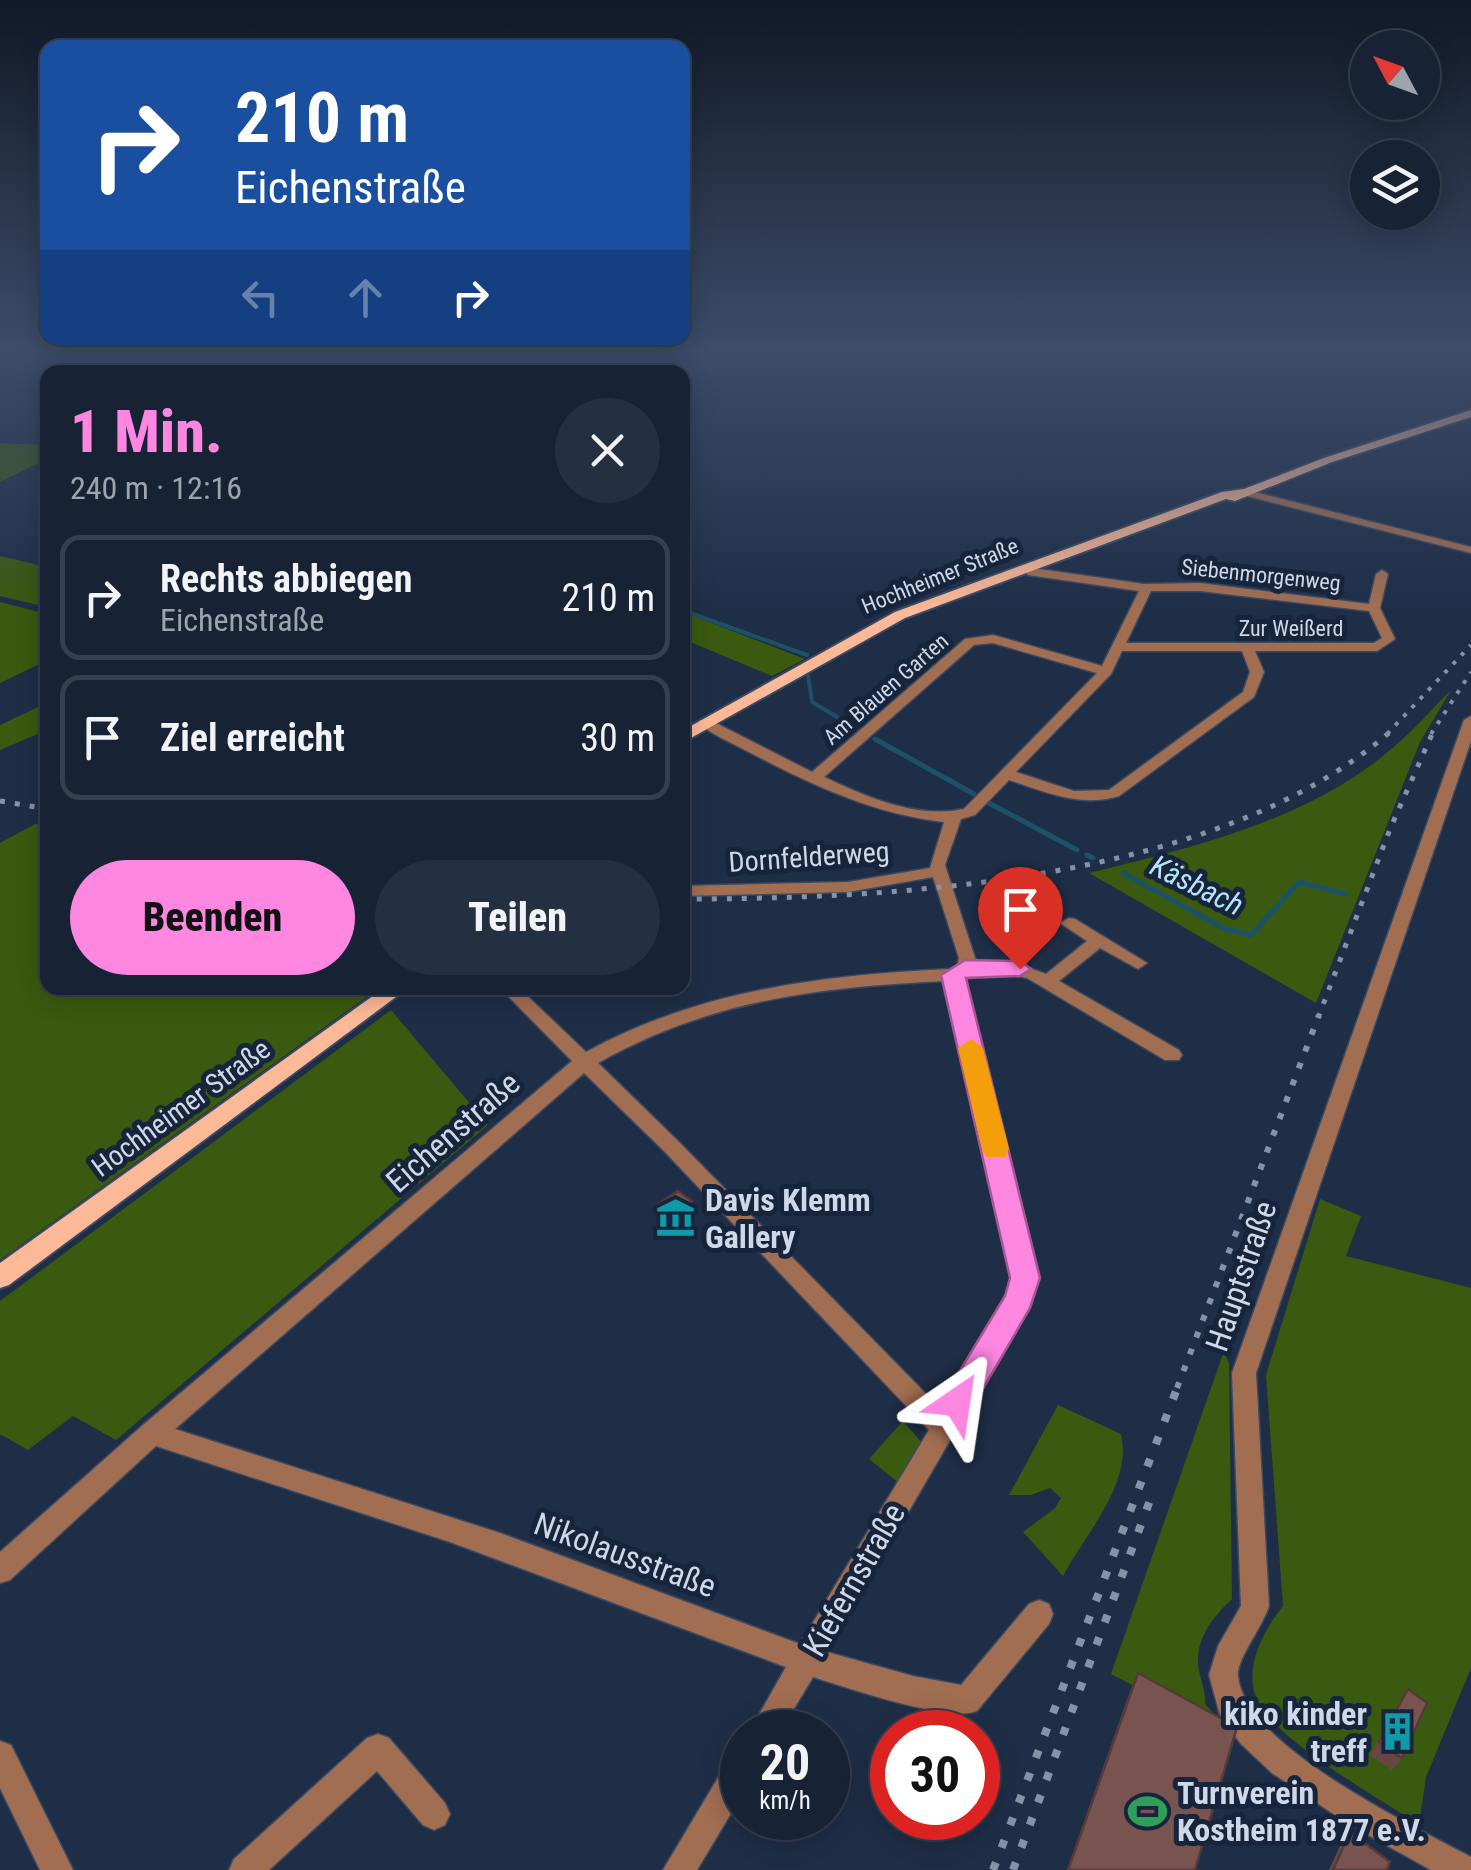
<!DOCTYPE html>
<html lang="de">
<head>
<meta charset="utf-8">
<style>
	:root { --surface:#172235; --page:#242f41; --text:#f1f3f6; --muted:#9ea4ad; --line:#363f50; --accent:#fd86e1 }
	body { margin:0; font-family:"Roboto Condensed",sans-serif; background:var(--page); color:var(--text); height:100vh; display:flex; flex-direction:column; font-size:38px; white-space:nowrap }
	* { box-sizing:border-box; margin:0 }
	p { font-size:32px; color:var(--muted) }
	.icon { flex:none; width:55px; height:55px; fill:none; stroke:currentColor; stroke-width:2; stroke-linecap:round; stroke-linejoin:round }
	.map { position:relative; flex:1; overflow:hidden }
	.panel { position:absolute; left:40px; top:365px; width:650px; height:630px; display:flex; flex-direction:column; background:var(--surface); border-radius:20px; box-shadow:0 5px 25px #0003,0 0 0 2px var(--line) }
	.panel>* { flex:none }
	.banner { position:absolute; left:40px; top:40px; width:650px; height:305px; border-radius:20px; box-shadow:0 5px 25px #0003,0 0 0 2px var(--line); background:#1a4fa0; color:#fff; overflow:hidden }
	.needle { width:65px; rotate:311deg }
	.tools { position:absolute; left:1350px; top:30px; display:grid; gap:20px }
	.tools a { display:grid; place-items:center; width:90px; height:90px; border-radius:50%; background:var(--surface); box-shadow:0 5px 25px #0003,0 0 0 2px var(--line); font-size:50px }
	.speed { position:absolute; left:720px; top:1710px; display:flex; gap:20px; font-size:50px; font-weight:700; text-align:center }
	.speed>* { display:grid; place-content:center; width:130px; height:130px; border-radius:50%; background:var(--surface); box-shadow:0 5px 25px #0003,0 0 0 2px var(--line); line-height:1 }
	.speed small { font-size:25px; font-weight:400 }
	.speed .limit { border:15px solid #d22; background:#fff; color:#111 }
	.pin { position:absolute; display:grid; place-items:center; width:85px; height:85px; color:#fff; margin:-102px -42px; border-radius:50% 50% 50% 0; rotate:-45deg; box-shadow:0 0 10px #0007 }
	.pin .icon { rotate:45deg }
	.me { position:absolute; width:110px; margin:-55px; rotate:32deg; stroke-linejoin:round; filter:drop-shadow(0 0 8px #0008) }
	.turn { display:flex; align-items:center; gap:35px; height:210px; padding:0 30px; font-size:45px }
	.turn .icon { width:130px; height:130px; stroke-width:2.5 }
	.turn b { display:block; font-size:70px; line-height:85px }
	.lanes { display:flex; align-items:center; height:95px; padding:0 30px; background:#0003; justify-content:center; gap:50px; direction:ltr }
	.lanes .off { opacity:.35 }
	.round { display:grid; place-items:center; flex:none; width:105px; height:105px; border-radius:52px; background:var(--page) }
	.summary { display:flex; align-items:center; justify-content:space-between; height:170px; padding:0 30px }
	h1 { font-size:60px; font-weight:800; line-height:75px; color:var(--accent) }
	.primary-button { display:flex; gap:20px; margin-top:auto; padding:20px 30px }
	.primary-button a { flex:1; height:115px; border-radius:60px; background:var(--accent); color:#111; font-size:40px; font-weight:800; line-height:115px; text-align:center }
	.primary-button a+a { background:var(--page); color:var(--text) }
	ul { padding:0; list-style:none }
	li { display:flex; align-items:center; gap:30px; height:125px; margin:0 20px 15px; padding:0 10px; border:5px solid var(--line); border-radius:20px }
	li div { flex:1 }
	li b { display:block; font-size:38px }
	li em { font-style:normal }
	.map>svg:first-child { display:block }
	.green { fill:#3a5a0f }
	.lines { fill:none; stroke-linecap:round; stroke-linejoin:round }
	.stream-far2 { stroke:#1c516a; stroke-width:2.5 }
	.stream-far1 { stroke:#1c516a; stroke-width:4 }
	.stream { stroke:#1c516a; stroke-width:5 }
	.minor-casing { stroke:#3b4961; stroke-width:3 }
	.major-casing { stroke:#3b4961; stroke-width:4 }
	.minor { fill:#a26e52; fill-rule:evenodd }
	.major { fill:#fbb997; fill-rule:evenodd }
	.rail-far3 { stroke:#8692a6; stroke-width:4; stroke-dasharray:4 8; stroke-linecap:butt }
	.rail-far2 { stroke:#8692a6; stroke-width:5; stroke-dasharray:5 10; stroke-linecap:butt }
	.rail-far1 { stroke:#8692a6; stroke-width:6; stroke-dasharray:6 12; stroke-linecap:butt }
	.rail { stroke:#8692a6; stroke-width:8; stroke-dasharray:8 16; stroke-linecap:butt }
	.wall { fill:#674745 }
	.shaded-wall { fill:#543a38 }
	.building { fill:#785350; stroke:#543a38; stroke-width:2.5 }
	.route { fill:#fd86e1; stroke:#a45792; stroke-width:2.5 }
	.slow { fill:#f59e0b }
	.labels { text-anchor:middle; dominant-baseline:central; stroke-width:10; stroke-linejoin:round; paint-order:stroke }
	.far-street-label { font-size:22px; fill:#ced8e8; stroke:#16243c }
	.street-label { font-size:28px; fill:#ced8e8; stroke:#16243c }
	.water-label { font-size:30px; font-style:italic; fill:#b5e3fb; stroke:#16243c }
	.near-street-label { font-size:32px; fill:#ced8e8; stroke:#16243c }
	.near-poi-label { font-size:32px; font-weight:bold; fill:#ced8e8; stroke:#16243c; text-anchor:start }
</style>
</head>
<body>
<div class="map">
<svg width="1471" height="1870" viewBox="0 0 1471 1870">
	<rect width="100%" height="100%" fill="#1f2e47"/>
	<g class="green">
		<path d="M 0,443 L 47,445 L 43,450 L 47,452 L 47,459 L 0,482 Z"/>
		<path d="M 0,556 L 47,567 L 47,607 L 0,596 Z"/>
		<path d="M 0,602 L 47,614 L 48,660 L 0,683 Z"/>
		<path d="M 683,612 L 805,659 L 772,676 L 683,639 Z"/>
		<path d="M 1451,690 L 1420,742 L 1316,1003 L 1089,873 C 1195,847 1314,819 1397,744 C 1416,728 1433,708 1451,690 Z"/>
		<path d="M 47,703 L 47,730 L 0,750 L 0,725 Z"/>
		<path d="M 35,824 L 47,826 L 48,988 L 379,988 L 0,1260 L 0,843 Z"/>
		<path d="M 391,1010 L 488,1125 L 116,1440 L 73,1416 L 28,1450 L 0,1434 L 0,1301 Z"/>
		<path d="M 1320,1199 L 1361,1216 L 1346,1256 L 1471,1288 L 1471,1668 L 1426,1777 L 1419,1825 C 1381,1799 1271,1738 1256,1698 C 1244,1666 1264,1630 1283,1606 L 1266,1375 Z"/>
		<path d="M 1224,1351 L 1229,1363 L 1232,1599 C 1214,1616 1197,1636 1198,1663 C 1199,1678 1206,1689 1205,1704 L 1239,1740 L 1111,1674 Z"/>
		<path d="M 1058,1405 L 1121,1434 C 1133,1484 1085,1534 1063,1576 L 1023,1532 L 1055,1508 L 1061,1498 L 1050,1488 L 1031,1495 L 1009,1495 Z"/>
		<path d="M 903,1421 L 922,1443 L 899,1483 L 869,1459 Z"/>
	</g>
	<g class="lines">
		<path class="stream-far2" d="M 595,372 L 607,350"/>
		<g class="stream-far1">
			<path d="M 682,610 L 807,655"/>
			<path d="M 808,675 L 812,702 L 854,727"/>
		</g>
		<g class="stream">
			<path d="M 875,739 L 974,794"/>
			<path d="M 989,803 L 1077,850"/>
			<path d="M 1087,855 L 1093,858"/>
			<path d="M 1123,873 L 1223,928 L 1251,935 L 1299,882 L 1346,894"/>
		</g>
		<defs>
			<g id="minor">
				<path d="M 1243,489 L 1471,547 L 1471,553 L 1239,494 L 1239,490 Z"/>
				<path d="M 1032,568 L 1144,584 L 1200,583 L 1369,604 L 1376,574 L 1382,570 L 1388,574 L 1380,608 L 1395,639 L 1377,651 L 1255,651 L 1264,672 L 1254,697 L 1119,796 C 1080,808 1046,792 1009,780 L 975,815 L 961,819 L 945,865 L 976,961 L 1013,962 L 1046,974 L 1087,941 L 1060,923 L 1069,918 L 1075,919 L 1147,963 L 1138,969 L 1100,948 L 1059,981 L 1179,1050 L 1182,1055 L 1179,1060 L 1165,1060 L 1027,978 L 992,971 L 963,977 L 1036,1278 L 1028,1306 L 827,1652 L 913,1676 L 961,1685 L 1029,1604 L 1039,1600 L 1049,1604 L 1053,1614 L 1049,1624 L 977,1711 C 950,1723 845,1687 813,1677 L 780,1732 L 749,1732 L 786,1667 L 450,1542 L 156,1446 L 10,1580 L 0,1583 L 0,1552 L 143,1425 L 572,1061 L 500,988 L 519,988 L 586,1052 C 699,990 823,975 950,969 L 957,966 L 959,958 L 933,877 L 848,892 L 682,896 L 682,886 L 848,882 L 930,868 L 944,822 C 872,814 808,783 745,750 C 730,742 711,734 698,723 L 700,720 L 710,720 L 812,772 L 965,639 L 993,635 L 1102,666 L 1139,591 L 1028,575 L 1026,572 ZM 1151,591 L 1200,591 L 1369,611 L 1382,638 L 1374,643 L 1126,643 ZM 993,643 L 1097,673 L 964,809 C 916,819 867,797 824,777 L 974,645 ZM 1122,651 L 1242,651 L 1250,672 L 1243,692 L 1109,790 L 1074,791 L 1016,772 L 1111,674 ZM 945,981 L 1014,1278 L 1009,1297 L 941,1409 L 678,1141 L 598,1063 C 709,1000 820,987 945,981 ZM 584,1073 L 664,1151 L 929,1430 L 800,1644 L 500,1533 L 175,1429 Z"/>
				<path d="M 1471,716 L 1471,741 L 1256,1373 L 1269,1606 C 1263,1626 1236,1660 1238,1676 C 1244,1746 1414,1826 1471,1857 L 1471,1870 L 1431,1870 L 1350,1825 L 1272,1773 L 1241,1744 L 1220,1715 L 1209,1675 L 1218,1646 L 1241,1606 L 1232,1373 L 1464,720 Z"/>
				<path d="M 378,1734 L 389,1738 L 445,1803 L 450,1814 L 445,1825 L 434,1830 L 423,1825 L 377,1771 L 269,1870 L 229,1870 L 234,1859 L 367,1738 Z"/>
				<path d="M 0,1741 L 11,1745 L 73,1870 L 40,1870 L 0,1788 Z"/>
				<path d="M 742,1752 L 742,1795 L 697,1870 L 663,1870 L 731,1756 Z"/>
			</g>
			<g id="major">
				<path d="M 1471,410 L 1471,417 L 1332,462 L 1235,501 L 1226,499 L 905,618 L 682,743 L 682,731 L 895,612 L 1222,492 L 1244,489 L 1324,458 Z"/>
				<path d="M 384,988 L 408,988 L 9,1285 L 0,1288 L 0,1263 Z"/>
			</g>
		</defs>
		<use href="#minor" class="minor-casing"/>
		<use href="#major" class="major-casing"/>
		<use href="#minor" class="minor"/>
		<use href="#major" class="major"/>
		<g class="rail-far3">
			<path d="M 1387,734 L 1471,645"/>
			<path d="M 1431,734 L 1471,672"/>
		</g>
		<g class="rail-far2">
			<path d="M 0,801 L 48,809"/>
			<path d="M 682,899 C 900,899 1218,881 1390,732"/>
			<path d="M 1318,1018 L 1390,829 L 1433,732"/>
		</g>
		<path class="rail-far1" d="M 1177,1388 L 1319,1015"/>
		<g class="rail">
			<path d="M 993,1870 L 1178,1386"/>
			<path d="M 1013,1870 L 1152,1495"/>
		</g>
	</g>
	<g class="wall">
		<path d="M 692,1201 L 692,1215 L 671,1233 L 658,1220 L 657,1205 Z"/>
		<path d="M 1138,1673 L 1195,1870 L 1067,1870 L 1127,1700 Z"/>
		<path d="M 1408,1689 L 1402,1758 L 1392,1770 L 1370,1755 L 1399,1702 Z"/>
		<path d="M 1350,1832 L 1387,1870 L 1329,1870 L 1341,1844 Z"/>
	</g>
	<path class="shaded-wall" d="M 692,1201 L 692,1215 L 671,1233 L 670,1218 Z"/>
	<g class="building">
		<path d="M 678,1191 L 692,1201 L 670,1218 L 657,1205 Z"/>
		<path d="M 1138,1673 L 1237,1727 L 1195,1870 L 1068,1870 Z"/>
		<path d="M 1408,1689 L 1427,1703 L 1402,1758 L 1379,1742 Z"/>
		<path d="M 1350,1832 L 1390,1862 L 1387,1870 L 1333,1870 Z"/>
	</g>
	<linearGradient id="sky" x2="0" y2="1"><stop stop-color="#111927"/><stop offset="0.57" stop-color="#3c4c69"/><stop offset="1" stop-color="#3c4c69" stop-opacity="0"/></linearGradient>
	<rect width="1471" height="611" fill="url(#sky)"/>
	<path class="route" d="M 965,960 L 1020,961 L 1031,969 L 1020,976 L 966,978 L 1040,1278 L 1030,1308 L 969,1413 L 957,1417 L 946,1413 L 941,1402 L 1005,1296 L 1010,1278 L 941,975 Z"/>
	<path class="slow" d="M 971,1039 L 983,1048 L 1009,1149 L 1005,1157 L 986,1157 L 982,1149 L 958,1048 Z"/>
	<defs>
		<symbol id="museum-bare" viewBox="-9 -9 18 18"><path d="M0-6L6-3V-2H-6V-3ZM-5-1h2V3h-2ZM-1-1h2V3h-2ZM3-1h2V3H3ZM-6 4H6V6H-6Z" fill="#0f9aa8" stroke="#16243c" stroke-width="2.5" paint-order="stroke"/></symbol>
		<symbol id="building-bare" viewBox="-9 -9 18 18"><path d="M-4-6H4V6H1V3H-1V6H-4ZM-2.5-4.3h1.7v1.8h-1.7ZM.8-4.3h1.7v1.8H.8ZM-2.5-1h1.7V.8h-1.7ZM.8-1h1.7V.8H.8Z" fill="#0f9aa8" stroke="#16243c" stroke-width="2.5" paint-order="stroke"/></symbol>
		<symbol id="stadium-bare" viewBox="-9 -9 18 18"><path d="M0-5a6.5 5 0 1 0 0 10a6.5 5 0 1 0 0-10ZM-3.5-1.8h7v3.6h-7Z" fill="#2e9e5b" stroke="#16243c" stroke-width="2.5" paint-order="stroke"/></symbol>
	</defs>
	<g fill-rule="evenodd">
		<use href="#museum-bare" x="648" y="1190" width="55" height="55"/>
		<use href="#building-bare" x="1370" y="1704" width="55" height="55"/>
		<use href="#stadium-bare" x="1120" y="1784" width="55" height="55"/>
	</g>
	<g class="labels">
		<g class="far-street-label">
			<text transform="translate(1261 575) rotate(6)">Siebenmorgenweg</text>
			<text transform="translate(940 576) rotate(-22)">Hochheimer Straße</text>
			<text x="1291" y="628">Zur Weißerd</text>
			<text transform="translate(886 689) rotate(-41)">Am Blauen Garten</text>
		</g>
		<g class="street-label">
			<text transform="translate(809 857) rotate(-4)">Dornfelderweg</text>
			<text transform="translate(181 1108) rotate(-36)">Hochheimer Straße</text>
		</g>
		<g class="water-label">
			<text transform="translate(1197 885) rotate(26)">Käsbach</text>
		</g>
		<g class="near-street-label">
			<text transform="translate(453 1132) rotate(-41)">Eichenstraße</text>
			<text transform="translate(1241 1276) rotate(-71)">Hauptstraße</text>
			<text transform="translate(625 1555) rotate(20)">Nikolausstraße</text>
			<text transform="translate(854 1580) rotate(-60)">Kiefernstraße</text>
		</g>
		<g class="near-poi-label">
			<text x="705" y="1200">Davis Klemm<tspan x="705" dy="37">Gallery</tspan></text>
			<text x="1367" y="1714" text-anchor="end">kiko kinder<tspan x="1367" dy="37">treff</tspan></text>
			<text x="1177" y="1793">Turnverein<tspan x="1177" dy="37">Kostheim 1877 e.V.</tspan></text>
		</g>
	</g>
</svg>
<div class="tools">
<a><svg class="needle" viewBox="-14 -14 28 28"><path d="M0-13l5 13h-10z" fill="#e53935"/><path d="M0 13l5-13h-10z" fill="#9ea4ad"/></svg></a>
<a><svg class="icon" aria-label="layers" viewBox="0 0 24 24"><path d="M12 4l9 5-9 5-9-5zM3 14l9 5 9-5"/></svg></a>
</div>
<div class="speed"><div>20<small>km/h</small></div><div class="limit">30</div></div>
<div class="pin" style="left:1020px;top:969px;background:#d93025"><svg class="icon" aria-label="arrive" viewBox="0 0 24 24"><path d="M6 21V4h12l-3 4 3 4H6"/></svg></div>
<svg class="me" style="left:957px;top:1402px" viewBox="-20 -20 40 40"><path d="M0-17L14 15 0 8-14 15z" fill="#fd86e1" stroke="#fff" stroke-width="4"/></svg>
<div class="banner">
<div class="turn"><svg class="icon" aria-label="right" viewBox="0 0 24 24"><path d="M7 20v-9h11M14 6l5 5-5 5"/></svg><div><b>210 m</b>Eichenstraße</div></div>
<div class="lanes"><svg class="icon off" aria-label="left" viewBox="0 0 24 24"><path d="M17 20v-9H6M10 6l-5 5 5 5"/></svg><svg class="icon off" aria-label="ahead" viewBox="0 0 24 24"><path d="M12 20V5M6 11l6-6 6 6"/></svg><svg class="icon" aria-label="right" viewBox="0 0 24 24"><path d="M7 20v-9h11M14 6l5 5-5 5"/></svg></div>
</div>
<section class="panel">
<div class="summary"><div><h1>1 Min.</h1><p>240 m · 12:16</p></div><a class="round"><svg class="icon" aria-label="close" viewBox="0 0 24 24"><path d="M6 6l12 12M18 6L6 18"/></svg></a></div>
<ul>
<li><svg class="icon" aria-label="right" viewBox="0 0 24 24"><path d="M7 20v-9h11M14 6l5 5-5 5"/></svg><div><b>Rechts abbiegen</b><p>Eichenstraße</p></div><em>210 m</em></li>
<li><svg class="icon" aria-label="arrive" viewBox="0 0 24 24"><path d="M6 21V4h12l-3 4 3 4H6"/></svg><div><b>Ziel erreicht</b></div><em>30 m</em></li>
</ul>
<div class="primary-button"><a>Beenden</a><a>Teilen</a></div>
</section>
</div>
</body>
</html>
